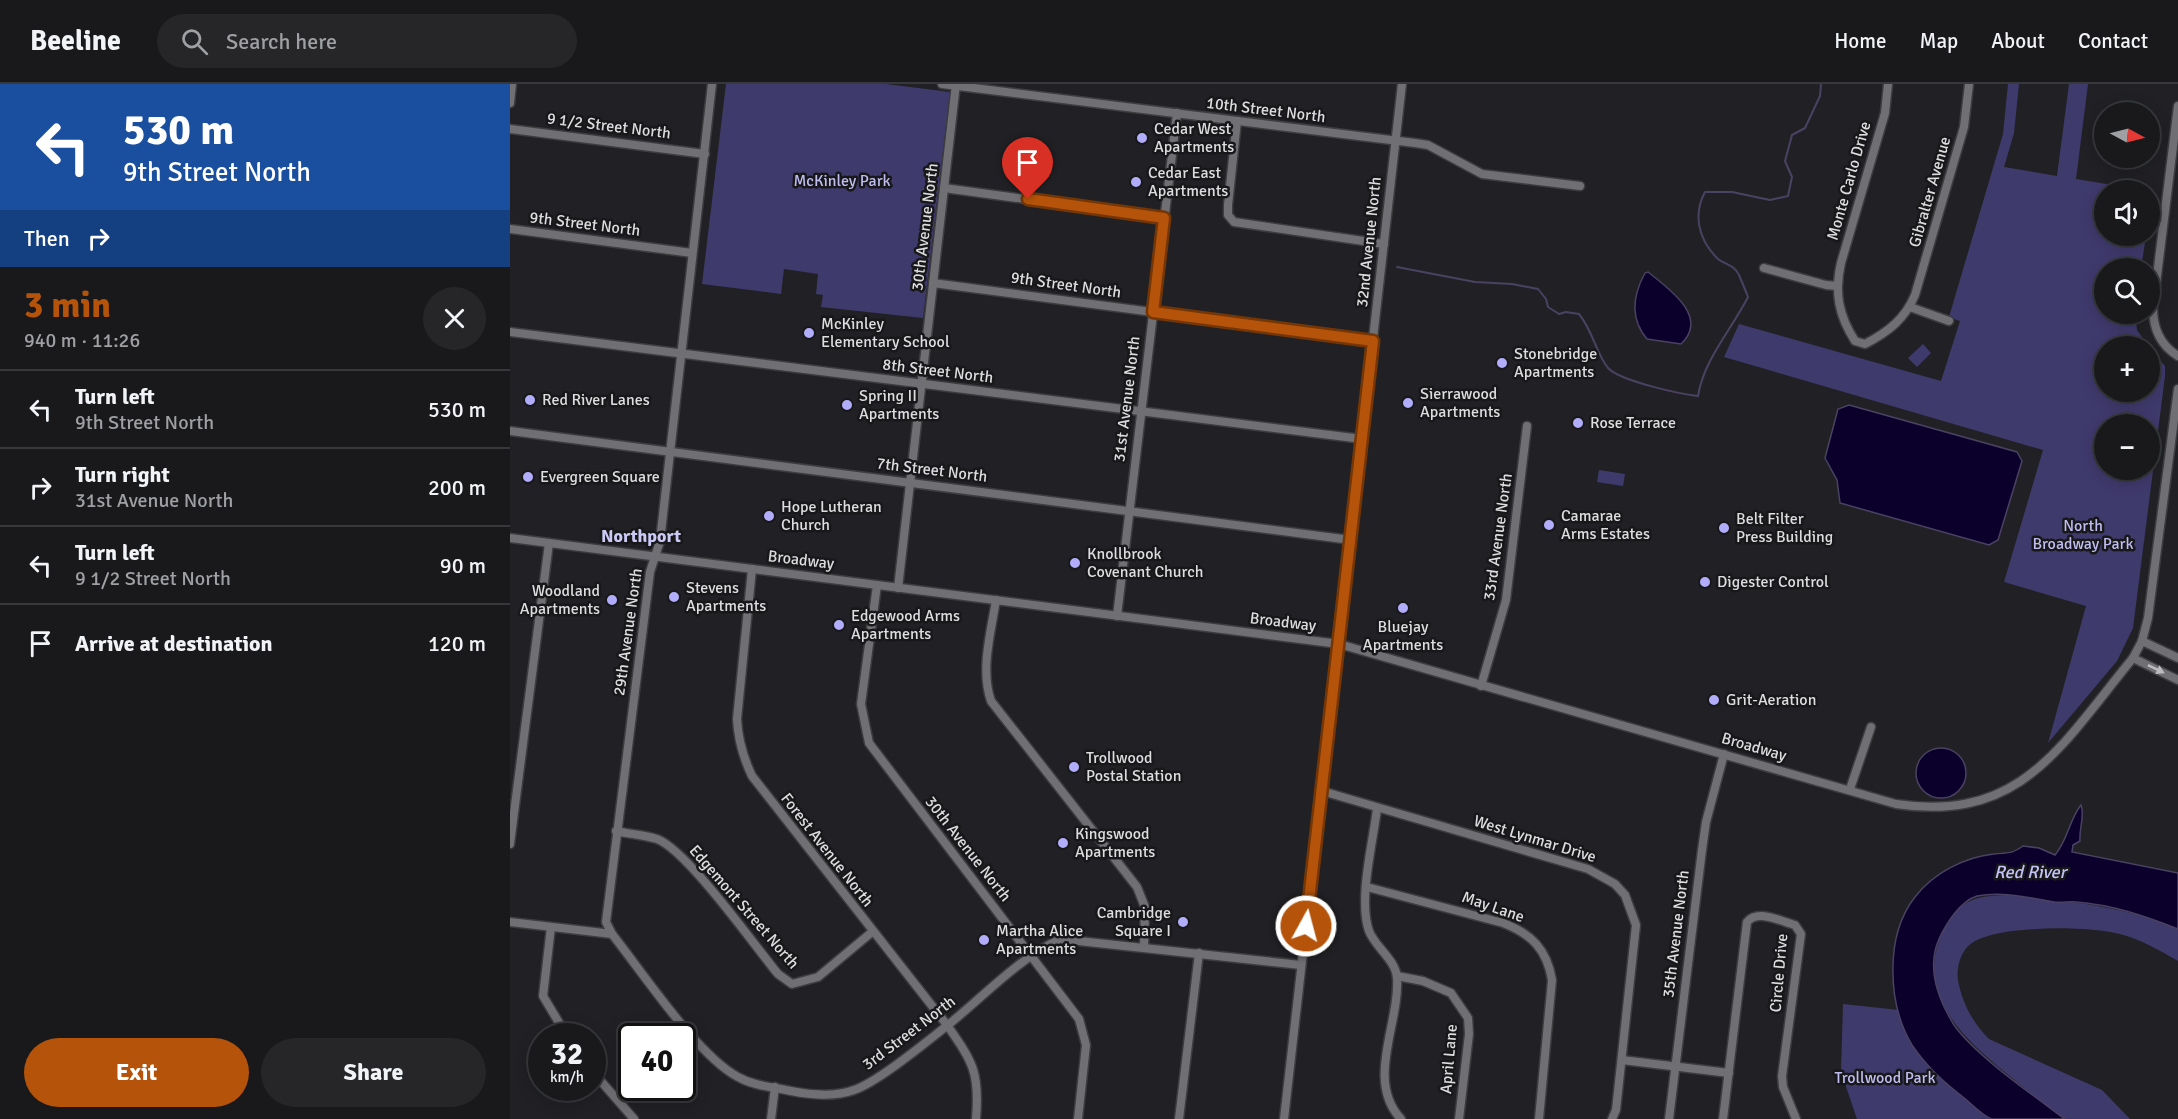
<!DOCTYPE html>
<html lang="en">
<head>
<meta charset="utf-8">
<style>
	:root { --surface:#19191c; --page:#262629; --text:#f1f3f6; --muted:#9fa0a3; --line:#37383b; --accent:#b45309 }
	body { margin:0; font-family:Signika,sans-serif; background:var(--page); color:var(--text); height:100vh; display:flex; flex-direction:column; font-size:22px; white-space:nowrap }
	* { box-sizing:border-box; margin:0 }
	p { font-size:20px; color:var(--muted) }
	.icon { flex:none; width:33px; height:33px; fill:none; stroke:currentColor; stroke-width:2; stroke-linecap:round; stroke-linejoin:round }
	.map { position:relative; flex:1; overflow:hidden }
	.side { display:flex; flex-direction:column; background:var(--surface); width:510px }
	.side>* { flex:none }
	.top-card { background:#1a4fa0; color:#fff; overflow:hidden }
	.needle { width:39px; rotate:97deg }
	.tools { position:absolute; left:1584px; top:18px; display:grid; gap:12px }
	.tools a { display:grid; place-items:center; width:66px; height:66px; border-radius:50%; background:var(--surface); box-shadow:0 3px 15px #0003,0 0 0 2px var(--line); font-size:30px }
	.speed { position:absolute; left:18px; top:939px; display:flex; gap:12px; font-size:30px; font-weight:700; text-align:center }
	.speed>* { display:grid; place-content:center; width:78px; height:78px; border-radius:50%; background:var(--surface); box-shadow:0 3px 15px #0003,0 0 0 2px var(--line); line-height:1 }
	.speed small { font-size:15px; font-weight:400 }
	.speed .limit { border:3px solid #111; border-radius:9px; background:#fff; color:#111 }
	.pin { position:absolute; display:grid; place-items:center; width:51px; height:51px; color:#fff; margin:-62px -26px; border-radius:50% 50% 50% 0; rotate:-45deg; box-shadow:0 0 6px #0007 }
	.pin .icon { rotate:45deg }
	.me { position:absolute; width:66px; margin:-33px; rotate:7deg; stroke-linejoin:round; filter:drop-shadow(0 0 4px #0008) }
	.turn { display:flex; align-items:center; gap:21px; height:126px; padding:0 24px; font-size:27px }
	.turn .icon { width:78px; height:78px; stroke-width:2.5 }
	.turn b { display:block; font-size:42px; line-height:51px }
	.then { display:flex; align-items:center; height:57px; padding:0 24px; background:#0003; gap:12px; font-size:22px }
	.round { display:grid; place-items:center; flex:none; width:63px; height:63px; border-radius:32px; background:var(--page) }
	.overview { display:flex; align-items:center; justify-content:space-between; height:102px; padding:0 24px }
	h1 { font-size:36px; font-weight:700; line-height:45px; color:var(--accent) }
	.action { display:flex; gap:12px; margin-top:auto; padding:12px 24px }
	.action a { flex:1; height:69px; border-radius:36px; background:var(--accent); color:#fff; font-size:24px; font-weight:700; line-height:69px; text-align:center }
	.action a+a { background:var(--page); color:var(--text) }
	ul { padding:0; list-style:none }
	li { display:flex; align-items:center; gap:18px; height:78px; padding:0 24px; border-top:2px solid var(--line) }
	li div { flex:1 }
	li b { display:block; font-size:22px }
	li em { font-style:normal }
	header { display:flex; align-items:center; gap:36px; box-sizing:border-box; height:84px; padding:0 30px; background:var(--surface); border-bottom:2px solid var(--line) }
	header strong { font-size:28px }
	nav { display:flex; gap:33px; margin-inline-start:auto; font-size:21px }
	.search { width:420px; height:54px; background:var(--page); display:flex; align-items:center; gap:15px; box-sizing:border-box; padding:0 21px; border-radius:33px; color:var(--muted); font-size:22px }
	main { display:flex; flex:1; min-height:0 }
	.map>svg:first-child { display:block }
	.green { fill:#3f3a6c; fill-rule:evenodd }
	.water { fill:#0b002c; stroke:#4a4262; stroke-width:1.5 }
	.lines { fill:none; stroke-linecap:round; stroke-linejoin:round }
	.stream { stroke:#4a4262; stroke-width:2 }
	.minor-casing { stroke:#3d3d40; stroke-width:11 }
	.minor { stroke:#6f6f74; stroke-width:8 }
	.oneway { fill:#bcbcc0 }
	.route-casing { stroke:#753606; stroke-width:15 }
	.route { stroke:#b45309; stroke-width:10 }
	.poi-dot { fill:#b1adfa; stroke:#18181b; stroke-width:2 }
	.labels { text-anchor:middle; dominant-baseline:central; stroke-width:5; stroke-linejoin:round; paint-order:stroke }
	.street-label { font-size:16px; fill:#dddde0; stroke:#18181b }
	.poi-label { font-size:16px; fill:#dddde0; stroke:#18181b; text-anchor:start }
	.park-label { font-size:16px; fill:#bfbdf1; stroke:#18181b }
	.neighbourhood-label { font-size:18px; font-weight:bold; fill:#cbcaf5; stroke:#18181b }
	.water-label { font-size:18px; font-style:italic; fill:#c3c2f6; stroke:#18181b }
</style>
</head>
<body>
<header>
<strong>Beeline</strong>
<div class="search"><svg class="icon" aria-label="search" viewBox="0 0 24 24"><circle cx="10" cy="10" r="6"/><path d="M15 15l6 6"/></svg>Search here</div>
<nav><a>Home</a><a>Map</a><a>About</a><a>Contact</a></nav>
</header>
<main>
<section class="side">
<div class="top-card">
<div class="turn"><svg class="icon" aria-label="left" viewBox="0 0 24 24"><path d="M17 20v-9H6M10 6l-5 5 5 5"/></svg><div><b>530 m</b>9th Street North</div></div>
<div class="then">Then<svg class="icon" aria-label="right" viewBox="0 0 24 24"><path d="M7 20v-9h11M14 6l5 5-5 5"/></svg></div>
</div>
<div class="overview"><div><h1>3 min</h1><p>940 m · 11:26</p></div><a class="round"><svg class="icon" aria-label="close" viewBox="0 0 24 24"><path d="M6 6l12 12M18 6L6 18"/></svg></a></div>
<ul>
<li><svg class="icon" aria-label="left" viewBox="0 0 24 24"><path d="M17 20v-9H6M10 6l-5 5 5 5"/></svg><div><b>Turn left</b><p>9th Street North</p></div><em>530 m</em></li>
<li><svg class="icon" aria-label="right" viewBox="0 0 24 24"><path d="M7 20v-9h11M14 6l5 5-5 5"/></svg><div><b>Turn right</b><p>31st Avenue North</p></div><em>200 m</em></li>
<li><svg class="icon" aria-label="left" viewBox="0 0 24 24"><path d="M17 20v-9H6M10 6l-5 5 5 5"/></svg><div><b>Turn left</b><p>9 1/2 Street North</p></div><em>90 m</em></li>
<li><svg class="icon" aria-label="arrive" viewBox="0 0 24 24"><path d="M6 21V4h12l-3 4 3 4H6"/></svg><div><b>Arrive at destination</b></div><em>120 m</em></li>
</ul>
<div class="action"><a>Exit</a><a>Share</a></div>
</section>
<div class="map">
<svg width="1668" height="1035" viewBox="0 0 1668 1035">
	<rect width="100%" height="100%" fill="#212125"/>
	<g class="green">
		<path d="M 216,0 L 376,0 L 440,8 L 413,234 L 311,223 L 313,211 L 306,210 L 308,190 L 274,185 L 271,210 L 192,200 Z"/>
		<path d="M 1498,0 L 1509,0 L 1504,49 L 1494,83 L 1547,92 L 1559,0 L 1578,0 L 1566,95 L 1633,106 L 1594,106 L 1594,152 L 1636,152 L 1631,184 L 1594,184 L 1594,230 L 1625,230 L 1627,246 L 1638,262 L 1594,262 L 1594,308 L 1640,308 L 1640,265 L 1655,282 L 1655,292 L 1623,544 L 1607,577 L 1538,659 L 1576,522 L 1494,498 L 1533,366 L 1214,273 L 1229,240 L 1431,297 L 1450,237 L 1439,233 L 1493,50 ZM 1594,340 L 1640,340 L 1640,386 L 1594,386 Z"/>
		<path d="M 1413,260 L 1421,269 L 1407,283 L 1398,274 Z"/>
		<path d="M 1089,386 L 1115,390 L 1113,402 L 1087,398 Z"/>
		<path d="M 1497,811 C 1559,817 1610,821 1668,845 L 1668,877 C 1651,867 1630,855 1610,850 C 1577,842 1495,841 1465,857 C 1451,864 1446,883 1448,896 C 1452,919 1463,939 1479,955 L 1592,1006 L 1620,1035 C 1603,1035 1573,1035 1556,1035 C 1544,1032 1522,1010 1512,1002 C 1464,963 1399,915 1434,845 C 1449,815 1467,812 1497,811 Z"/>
		<path d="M 1333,920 L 1389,926 C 1412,986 1433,998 1482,1035 L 1347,1035 L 1331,988 Z"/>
	</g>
	<g class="water">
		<path d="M 1138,188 C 1158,204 1200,233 1171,260 L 1137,255 C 1120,235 1123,211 1135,189 Z"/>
		<path d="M 1339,321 L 1507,368 L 1512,377 L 1488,456 L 1479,461 L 1330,419 L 1327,396 L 1315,374 L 1328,325 Z"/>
		<circle cx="1431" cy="689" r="25"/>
		<path d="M 1571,721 C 1575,732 1569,744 1570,757 L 1563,761 L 1562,768 L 1668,789 L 1668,845 C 1635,832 1603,821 1567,818 C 1560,817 1552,819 1545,818 C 1521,814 1492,807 1467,812 C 1450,817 1436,840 1429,855 C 1416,884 1428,915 1444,941 C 1465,971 1524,1012 1555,1035 C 1539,1035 1495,1035 1482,1035 C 1472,1032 1461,1019 1453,1013 C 1433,998 1416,982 1402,961 C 1377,919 1375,851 1405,813 C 1423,789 1455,773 1484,770 C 1499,768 1500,771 1513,762 L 1529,764 L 1545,771 C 1558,756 1559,736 1571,721 Z"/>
	</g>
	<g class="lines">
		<path class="stream" d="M 887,183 L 965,198 L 1002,200 L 1028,205 L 1036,215 L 1038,223 L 1049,230 L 1056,228 L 1069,230 C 1083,247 1086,269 1098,284 C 1110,297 1170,310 1188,312 C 1194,275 1222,245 1238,213 C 1235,205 1232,198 1229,191 C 1225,181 1213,180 1207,174 C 1188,155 1183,130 1195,108 L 1222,108 L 1260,116 L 1278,112 L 1282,93 L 1275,77 L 1282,51 L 1295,44 L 1310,12 L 1311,0"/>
		<defs>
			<g id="minor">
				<path d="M 432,0 L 905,59 L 918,61 L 972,90 L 1070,102"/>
				<path d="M 1378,0 L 1375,29 L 1331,179 C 1324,209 1329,232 1345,257 L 1355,260 C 1378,248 1395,235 1405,211 L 1454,43 L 1459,0"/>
				<path d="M 0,19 L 2,0"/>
				<path d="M 1668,22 L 1643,224 C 1643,245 1650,261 1668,272"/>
				<path d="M 727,37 L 718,121 L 718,131 L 724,138 L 874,160"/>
				<path d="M 0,45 L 195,70"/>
				<path d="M 434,104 L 654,134"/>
				<path d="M 0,145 L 182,169"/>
				<path d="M 1254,184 L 1316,201 L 1327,202"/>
				<path d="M 423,199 L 863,257"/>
				<path d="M 1400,223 L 1439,237"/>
				<path d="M 0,248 L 852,355"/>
				<path d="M 0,347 L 841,456"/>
				<path d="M 0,454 L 829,560 L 1386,720 C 1512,739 1552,660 1623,574 L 1632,557 L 1638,534 L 1668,305"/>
				<path d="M 242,485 L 227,635 C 228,656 233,673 242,692 L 437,941 C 463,978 470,989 466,1035"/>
				<path d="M 367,501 L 351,620 L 359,659 L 569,935 L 576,961 L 568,1035"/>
				<path d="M 388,504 L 446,0"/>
				<path d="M 486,516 C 481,548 470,586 481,617 L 627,803 L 635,823 L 634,863"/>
				<path d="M 607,532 L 667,29"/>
				<path d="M 1632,557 L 1668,574"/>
				<path d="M 1623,574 L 1668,596"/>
				<path d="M 971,602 L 996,516 L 1017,342"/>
				<path d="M 1340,705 L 1361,643"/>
				<path d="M 812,707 L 1078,785 L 1105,800 L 1115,811 L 1126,841 L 1106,1026 L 1102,1035"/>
				<path d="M 867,725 C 863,758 848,816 859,847 C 865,863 886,876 887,894 C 890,939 855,997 891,1035"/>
				<path d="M 106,747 C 119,750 134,751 147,755 C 177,766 244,861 268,890 L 282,900 L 308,893 L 362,848"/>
				<path d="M 0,760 L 39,459"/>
				<path d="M 857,803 L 993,839 C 1022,850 1037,866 1042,896 L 1029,1035"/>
				<path d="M 0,838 L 102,850 C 133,889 187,971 228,993 C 244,1002 263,1003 281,1007 C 301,1011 325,1013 344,1006 C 368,998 416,958 438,941 C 474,912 508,875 550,855 L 791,881"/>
				<path d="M 41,843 L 33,912 L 57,952"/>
				<path d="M 102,850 L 96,838 L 140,488 L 150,457 L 202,0"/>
				<path d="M 887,892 L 913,897 L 941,909 L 958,934 L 959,950 L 949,1035"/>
				<path d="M 1112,976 L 1219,989"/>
				<path d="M 82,987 L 124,1035"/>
				<path d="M 261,1035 L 265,1003"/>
				<path d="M 669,1035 L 689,869"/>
				<path d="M 774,1035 L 892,0"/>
				<path d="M 1159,1035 L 1192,766 L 1196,738 L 1214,670"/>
				<path d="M 1213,1035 L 1237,838 C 1248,825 1270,837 1285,841 L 1291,850 L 1272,992 L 1273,1003 L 1286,1035"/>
			</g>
		</defs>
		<use href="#minor" class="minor-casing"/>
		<use href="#minor" class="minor"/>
	</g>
	<defs><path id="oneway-solid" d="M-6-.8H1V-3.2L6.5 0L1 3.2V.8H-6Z" transform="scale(1.5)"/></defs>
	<use class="oneway" href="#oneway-solid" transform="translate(1646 585) rotate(26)"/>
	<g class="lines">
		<defs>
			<path id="route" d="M 518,115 L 654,134 L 643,228 L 863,257 L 796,842"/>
		</defs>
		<use href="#route" class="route-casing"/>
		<use href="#route" class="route"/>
	</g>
	<g class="poi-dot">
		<circle cx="632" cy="54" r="6"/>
		<circle cx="626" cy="98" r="6"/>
		<circle cx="299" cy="249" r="6"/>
		<circle cx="992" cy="279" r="6"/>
		<circle cx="20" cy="316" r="6"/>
		<circle cx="898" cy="319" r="6"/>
		<circle cx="337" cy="321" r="6"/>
		<circle cx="1068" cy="339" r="6"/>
		<circle cx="18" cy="393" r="6"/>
		<circle cx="259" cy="432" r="6"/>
		<circle cx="1039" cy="441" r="6"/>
		<circle cx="1214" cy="444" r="6"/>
		<circle cx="565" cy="479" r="6"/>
		<circle cx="1195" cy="498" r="6"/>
		<circle cx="164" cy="513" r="6"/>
		<circle cx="102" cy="516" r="6"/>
		<circle cx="893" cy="524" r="6"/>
		<circle cx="329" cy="541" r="6"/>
		<circle cx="1204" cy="616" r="6"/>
		<circle cx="564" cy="683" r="6"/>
		<circle cx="553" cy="759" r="6"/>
		<circle cx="673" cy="838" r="6"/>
		<circle cx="474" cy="856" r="6"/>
	</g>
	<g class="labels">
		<g class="street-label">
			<text transform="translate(756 26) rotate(7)">10th Street North</text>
			<text transform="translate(99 42) rotate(7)">9 1/2 Street North</text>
			<text transform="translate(1339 97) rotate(-74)">Monte Carlo Drive</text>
			<text transform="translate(1420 108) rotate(-74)">Gibralter Avenue</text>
			<text transform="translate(75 140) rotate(7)">9th Street North</text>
			<text transform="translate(415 143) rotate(-83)">30th Avenue North</text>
			<text transform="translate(859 158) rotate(-84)">32nd Avenue North</text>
			<text transform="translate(556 201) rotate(8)">9th Street North</text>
			<text transform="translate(428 287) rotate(7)">8th Street North</text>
			<text transform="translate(617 315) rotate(-83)">31st Avenue North</text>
			<text transform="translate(422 386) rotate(7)">7th Street North</text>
			<text transform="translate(988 453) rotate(-82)">33rd Avenue North</text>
			<text transform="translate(291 476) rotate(7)">Broadway</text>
			<text transform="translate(773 538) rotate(7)">Broadway</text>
			<text transform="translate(118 548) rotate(-82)">29th Avenue North</text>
			<text transform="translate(1244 663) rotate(16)">Broadway</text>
			<text transform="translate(1025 755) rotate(17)">West Lynmar Drive</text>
			<text transform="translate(458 765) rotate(52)">30th Avenue North</text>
			<text transform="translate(317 766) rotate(52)">Forest Avenue North</text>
			<text transform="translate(234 823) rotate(49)">Edgemont Street North</text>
			<text transform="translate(983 823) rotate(19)">May Lane</text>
			<text transform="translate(1166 850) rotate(-83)">35th Avenue North</text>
			<text transform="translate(1269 889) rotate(-85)">Circle Drive</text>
			<text transform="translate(399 949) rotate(-37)">3rd Street North</text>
			<text transform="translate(939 975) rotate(-85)">April Lane</text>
		</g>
		<g class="poi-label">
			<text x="644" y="45">Cedar West<tspan x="644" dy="18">Apartments</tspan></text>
			<text x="638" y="89">Cedar East<tspan x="638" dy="18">Apartments</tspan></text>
			<text x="311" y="240">McKinley<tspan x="311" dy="18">Elementary School</tspan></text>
			<text x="1004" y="270">Stonebridge<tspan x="1004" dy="18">Apartments</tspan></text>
			<text x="910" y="310">Sierrawood<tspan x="910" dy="18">Apartments</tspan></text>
			<text x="349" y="312">Spring II<tspan x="349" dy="18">Apartments</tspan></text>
			<text x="32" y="316">Red River Lanes</text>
			<text x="1080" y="339">Rose Terrace</text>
			<text x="30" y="393">Evergreen Square</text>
			<text x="271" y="423">Hope Lutheran<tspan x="271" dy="18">Church</tspan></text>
			<text x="1051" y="432">Camarae<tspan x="1051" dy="18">Arms Estates</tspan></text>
			<text x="1226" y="435">Belt Filter<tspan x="1226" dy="18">Press Building</tspan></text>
			<text x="577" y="470">Knollbrook<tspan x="577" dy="18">Covenant Church</tspan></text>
			<text x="1207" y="498">Digester Control</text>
			<text x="176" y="504">Stevens<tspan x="176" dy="18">Apartments</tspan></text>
			<text x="90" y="507" text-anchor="end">Woodland<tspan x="90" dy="18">Apartments</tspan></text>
			<text x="341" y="532">Edgewood Arms<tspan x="341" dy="18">Apartments</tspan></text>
			<text x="893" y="543" text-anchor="middle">Bluejay<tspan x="893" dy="18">Apartments</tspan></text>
			<text x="1216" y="616">Grit-Aeration</text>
			<text x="576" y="674">Trollwood<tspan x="576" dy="18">Postal Station</tspan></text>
			<text x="565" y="750">Kingswood<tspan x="565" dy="18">Apartments</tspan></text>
			<text x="661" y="829" text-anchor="end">Cambridge<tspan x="661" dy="18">Square I</tspan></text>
			<text x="486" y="847">Martha Alice<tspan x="486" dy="18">Apartments</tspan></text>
		</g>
		<g class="park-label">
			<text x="332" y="97">McKinley Park</text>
			<text x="1573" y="442">North<tspan x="1573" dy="18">Broadway Park</tspan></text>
			<text x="1375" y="994">Trollwood Park</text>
		</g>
		<g class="neighbourhood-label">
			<text x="131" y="452">Northport</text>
		</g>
		<g class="water-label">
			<text x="1520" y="788">Red River</text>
		</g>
	</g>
</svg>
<div class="tools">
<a><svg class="needle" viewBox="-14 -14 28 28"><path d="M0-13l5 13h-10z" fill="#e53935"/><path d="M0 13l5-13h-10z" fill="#9fa0a3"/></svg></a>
<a><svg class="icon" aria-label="sound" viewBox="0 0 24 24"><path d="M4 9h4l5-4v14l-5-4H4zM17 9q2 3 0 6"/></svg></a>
<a><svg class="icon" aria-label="search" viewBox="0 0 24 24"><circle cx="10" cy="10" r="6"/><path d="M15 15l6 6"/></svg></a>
<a>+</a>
<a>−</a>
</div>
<div class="speed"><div>32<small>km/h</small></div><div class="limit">40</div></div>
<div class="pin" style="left:518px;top:115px;background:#d93025"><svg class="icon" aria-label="arrive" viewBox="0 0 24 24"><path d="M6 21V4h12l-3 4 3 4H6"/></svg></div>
<svg class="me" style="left:796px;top:842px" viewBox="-20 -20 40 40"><circle r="17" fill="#b45309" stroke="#fff" stroke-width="3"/><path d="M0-11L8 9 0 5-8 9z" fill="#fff"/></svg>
</div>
</main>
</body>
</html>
